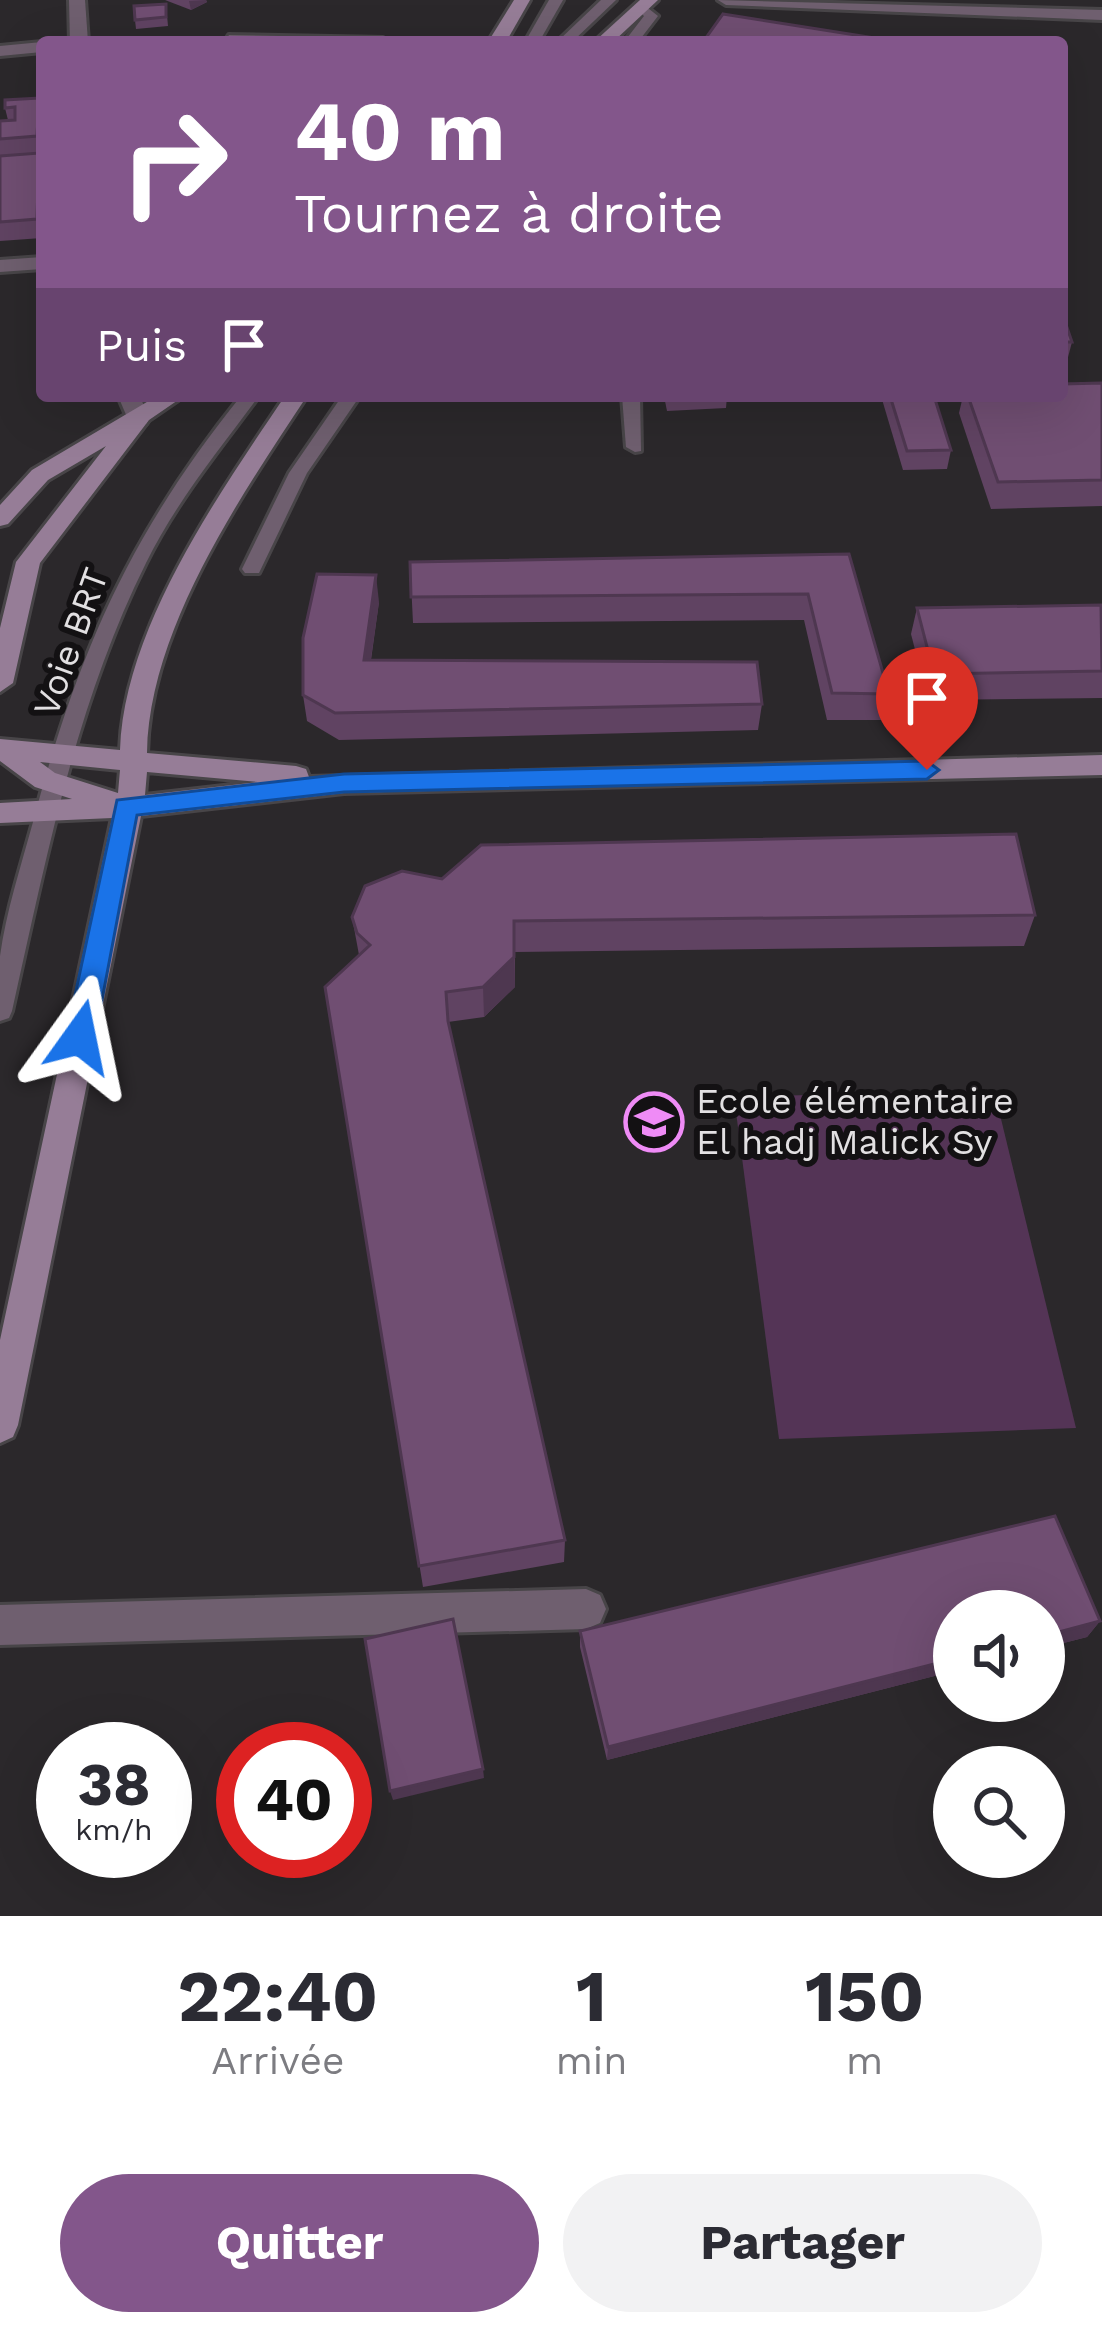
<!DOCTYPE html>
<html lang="fr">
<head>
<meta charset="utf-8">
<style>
	:root { --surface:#fff; --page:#f2f2f3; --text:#2b2b33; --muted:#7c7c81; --accent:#83568b }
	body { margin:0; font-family:"Work Sans",sans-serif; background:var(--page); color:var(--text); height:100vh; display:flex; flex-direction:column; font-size:45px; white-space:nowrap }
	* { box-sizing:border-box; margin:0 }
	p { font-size:39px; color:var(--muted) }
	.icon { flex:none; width:66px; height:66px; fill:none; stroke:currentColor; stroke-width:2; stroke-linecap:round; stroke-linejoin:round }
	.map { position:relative; height:1916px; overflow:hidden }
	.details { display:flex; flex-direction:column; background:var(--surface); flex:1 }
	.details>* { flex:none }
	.guide { position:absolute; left:36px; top:36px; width:1032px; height:366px; border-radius:12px; box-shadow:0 12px 48px #0002; background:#83568b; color:#fff; overflow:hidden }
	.fabs { position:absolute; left:933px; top:1590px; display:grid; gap:24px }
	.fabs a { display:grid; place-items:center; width:132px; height:132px; border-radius:50%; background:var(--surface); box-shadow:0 12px 48px #0002; font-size:60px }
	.speed { position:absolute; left:36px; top:1722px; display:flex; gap:24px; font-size:60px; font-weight:700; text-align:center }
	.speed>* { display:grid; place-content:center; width:156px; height:156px; border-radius:50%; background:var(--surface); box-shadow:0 12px 48px #0002; line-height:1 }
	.speed small { font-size:30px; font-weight:400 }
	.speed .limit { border:18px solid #d22; background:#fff; color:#111 }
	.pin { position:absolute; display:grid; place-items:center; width:102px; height:102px; color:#fff; margin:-123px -51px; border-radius:50% 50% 50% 0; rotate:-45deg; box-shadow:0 0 12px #0007 }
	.pin .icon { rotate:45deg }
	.me { position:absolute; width:132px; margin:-66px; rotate:12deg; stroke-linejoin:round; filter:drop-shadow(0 0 9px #0008) }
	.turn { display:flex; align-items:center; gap:42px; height:252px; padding:0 60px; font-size:54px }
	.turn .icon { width:156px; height:156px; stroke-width:2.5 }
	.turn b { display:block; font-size:84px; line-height:102px }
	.then { display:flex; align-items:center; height:114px; padding:0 60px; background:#0003; gap:24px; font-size:45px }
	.eta { display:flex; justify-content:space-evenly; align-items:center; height:204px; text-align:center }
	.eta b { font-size:72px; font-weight:700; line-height:84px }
	.cta { display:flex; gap:24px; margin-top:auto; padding:24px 60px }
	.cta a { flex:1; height:138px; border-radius:72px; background:var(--accent); color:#fff; font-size:48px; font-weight:700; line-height:138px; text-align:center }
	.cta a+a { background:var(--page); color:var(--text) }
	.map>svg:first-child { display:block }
	.green { fill:#543456 }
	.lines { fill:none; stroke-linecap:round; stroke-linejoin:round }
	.lane-casing { stroke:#484548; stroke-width:6 }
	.street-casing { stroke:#484548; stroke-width:6 }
	.secondary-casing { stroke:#484548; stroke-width:6 }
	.lane { fill:#6f5f6f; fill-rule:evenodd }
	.street { fill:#6f5f6f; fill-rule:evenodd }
	.secondary { fill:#967d97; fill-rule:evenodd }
	.wall { fill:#604362 }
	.shaded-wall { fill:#4e3750 }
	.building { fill:#704e72; stroke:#4e3750; stroke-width:3 }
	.route { fill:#1a73e8; stroke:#114b97; stroke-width:3 }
	.labels { text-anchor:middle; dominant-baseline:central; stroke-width:12; stroke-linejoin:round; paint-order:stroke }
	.street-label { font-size:36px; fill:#e2e0e2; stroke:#131113 }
	.poi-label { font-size:36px; fill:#e2e0e2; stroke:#131113; text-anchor:start }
</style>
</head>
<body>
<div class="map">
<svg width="1102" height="1916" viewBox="0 0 1102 1916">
	<rect width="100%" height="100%" fill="#2b282b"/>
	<path class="green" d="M 994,1090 L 1076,1428 L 779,1439 L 734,1097 Z"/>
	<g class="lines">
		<defs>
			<g id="lane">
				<path d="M 549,0 L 563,0 L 539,42 L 525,42 Z"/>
				<path d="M 601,0 L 616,0 L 572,42 L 557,42 Z"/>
				<path d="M 644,5 L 658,16 L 638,42 L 624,42 L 644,16 L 637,9 Z"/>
				<path d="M 229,35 L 383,38 L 390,42 L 234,42 L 227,38 Z"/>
				<rect x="0" y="154" width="42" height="10"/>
				<path d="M 241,396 L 259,396 C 219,450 176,502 146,563 C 76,703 46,859 12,1011 L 9,1018 L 0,1021 C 0,1000 0,977 0,956 C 6,912 21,866 33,822 C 78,652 130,534 241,396 Z"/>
				<path d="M 342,396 L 360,396 L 307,473 L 259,573 L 245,573 L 242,569 L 289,473 Z"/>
				<path d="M 622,396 L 640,396 L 641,451 L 635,452 L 626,447 Z"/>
			</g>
			<g id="street">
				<path d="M 69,0 L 85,0 L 88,42 L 70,42 Z"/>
				<path d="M 718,0 L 1102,10 L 1102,20 L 726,5 Z"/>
				<path d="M 42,42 L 42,52 L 0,56 L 0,46 Z"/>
				<path d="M 42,257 L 42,269 L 0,272 L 0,260 Z"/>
				<path d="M 118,396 L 140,396 L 149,419 L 146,424 L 130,424 Z"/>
				<path d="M 586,1589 L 600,1595 L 606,1609 L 600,1623 L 586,1629 L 0,1645 L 0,1605 Z"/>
			</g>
			<g id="secondary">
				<path d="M 514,0 L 530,0 L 506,42 L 488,42 Z"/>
				<path d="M 640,0 L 658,0 L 613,42 L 594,42 Z"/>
				<path d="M 157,396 L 184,396 L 149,420 L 40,563 L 13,683 L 0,692 L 0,628 L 16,562 L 106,446 L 48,480 L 8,524 L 0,526 L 0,505 L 32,470 Z"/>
				<path d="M 285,396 L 307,396 C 241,496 149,629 147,753 L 296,766 L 306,769 L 309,777 L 1102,755 L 1102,775 L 344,793 L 141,816 L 18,1425 L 13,1437 L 0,1443 L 0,1340 L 112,818 L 0,823 L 0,803 L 72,799 L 35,787 L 0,761 L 0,739 L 120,750 C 124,628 219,494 285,396 ZM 40,762 L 120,770 L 118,793 L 55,773 ZM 147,772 L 258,782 L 145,795 Z"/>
			</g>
		</defs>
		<use href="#lane" class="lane-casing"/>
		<use href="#street" class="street-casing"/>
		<use href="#secondary" class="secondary-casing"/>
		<use href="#lane" class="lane"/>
		<use href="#street" class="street"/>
		<use href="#secondary" class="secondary"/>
	</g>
	<g class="wall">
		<path d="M 165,0 L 206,0 L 207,2 L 191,10 Z"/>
		<path d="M 166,4 L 168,26 L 136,29 L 135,20 Z"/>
		<path d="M 39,98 L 42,154 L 40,154 L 42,164 L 42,238 L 0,241 L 0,121 L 8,120 L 5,108 Z"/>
		<path d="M 1062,313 L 1072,342 L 1067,361 L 1062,361 Z"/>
		<path d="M 1102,383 L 1102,506 L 991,509 L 959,413 L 963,396 L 1062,396 Z"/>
		<path d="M 664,396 L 727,396 L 726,408 L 667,411 Z"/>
		<path d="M 881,396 L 934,396 L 951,450 L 947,469 L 903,470 Z"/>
		<path d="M 849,554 L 889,694 L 883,720 L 827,720 L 804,620 L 413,623 L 410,562 Z"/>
		<path d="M 379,602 L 371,660 L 762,704 L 758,730 L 339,740 L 307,721 L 303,695 Z"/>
		<path d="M 917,608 L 1102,609 L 1102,698 L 928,700 L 911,634 Z"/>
		<path d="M 442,879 L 1035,915 L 1024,946 L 515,952 L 515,987 L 484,1017 L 448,1022 L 565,1540 L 564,1562 L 423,1587 L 325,987 L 359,955 L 352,917 Z"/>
		<path d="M 1055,1516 L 1100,1621 L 1087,1637 L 1044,1648 L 1044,1611 L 954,1611 L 954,1671 L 607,1760 L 580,1647 L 580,1631 Z"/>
	</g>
	<g class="shaded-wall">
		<path d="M 206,0 L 207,2 L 191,10 L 189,1 Z"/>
		<path d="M 39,98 L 42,110 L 42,154 L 37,136 Z"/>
		<path d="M 39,153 L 42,164 L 42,238 L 37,219 Z"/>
		<path d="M 376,575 L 379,602 L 367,686 L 364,660 Z"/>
		<path d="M 514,921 L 515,987 L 484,1017 L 483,987 Z"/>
		<path d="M 1100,1621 L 1087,1637 L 1044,1648 L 1044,1636 Z"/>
		<path d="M 954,1659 L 954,1671 L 607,1760 L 608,1747 Z"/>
		<path d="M 483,1769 L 484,1778 L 393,1800 L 390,1791 Z"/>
	</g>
	<g class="building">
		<path d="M 166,4 L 166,17 L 135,20 L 134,6 Z"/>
		<path d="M 723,14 L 900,42 L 703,42 Z"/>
		<path d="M 39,98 L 37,136 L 0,139 L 0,121 L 15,120 L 15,107 L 5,108 L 5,100 Z"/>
		<path d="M 39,153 L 37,219 L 0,222 L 0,156 Z"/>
		<path d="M 1062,313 L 1072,342 L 1062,342 Z"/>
		<path d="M 1102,383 L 1102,480 L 998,482 L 968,396 L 1062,396 L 1062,384 Z"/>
		<path d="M 890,396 L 934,396 L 951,450 L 907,451 Z"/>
		<path d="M 849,554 L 889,694 L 832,693 L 808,594 L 411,597 L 410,562 Z"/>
		<path d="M 317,574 L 376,575 L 364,660 L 757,662 L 762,704 L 335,713 L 303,695 L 303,638 Z"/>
		<path d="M 1101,605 L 1102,671 L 934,674 L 917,608 Z"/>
		<path d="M 1016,834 L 1035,915 L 514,921 L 514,957 L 483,987 L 446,992 L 448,1021 L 565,1540 L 419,1566 L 325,987 L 370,945 L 357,933 L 352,917 L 365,886 L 402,871 L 442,879 L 481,845 Z"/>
		<path d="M 1055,1516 L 1100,1621 L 1044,1636 L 1044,1611 L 954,1611 L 954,1659 L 608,1747 L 580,1631 Z"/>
		<path d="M 453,1619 L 483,1769 L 390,1791 L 365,1639 Z"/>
	</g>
	<path class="route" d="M 927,761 L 939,770 L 927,779 L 344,792 L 137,815 L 95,1037 L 90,1045 L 70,1045 L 66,1037 L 117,800 L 344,774 Z"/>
	<defs>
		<symbol id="school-ring" viewBox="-11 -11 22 22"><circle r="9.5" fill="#131113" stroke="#ef8bf6" stroke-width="1.5"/><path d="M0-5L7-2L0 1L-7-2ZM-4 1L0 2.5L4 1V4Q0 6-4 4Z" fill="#ef8bf6"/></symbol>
	</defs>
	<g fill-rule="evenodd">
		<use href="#school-ring" x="621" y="1089" width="66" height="66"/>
	</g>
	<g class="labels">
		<g class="street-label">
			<text transform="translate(71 642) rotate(-70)">Voie BRT</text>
		</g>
		<g class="poi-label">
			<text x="696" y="1101">Ecole élémentaire<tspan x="696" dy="41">El hadj Malick Sy</tspan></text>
		</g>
	</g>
</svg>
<div class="fabs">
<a><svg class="icon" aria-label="sound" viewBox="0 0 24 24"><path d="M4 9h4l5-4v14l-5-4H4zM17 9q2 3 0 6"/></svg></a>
<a><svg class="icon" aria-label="search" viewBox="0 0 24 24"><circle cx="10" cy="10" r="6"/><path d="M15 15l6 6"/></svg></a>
</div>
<div class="speed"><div>38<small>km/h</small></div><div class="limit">40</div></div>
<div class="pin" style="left:927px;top:770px;background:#d93025"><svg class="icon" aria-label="arrive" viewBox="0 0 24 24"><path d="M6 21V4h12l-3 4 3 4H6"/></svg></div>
<svg class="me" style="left:80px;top:1037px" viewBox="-20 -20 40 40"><path d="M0-17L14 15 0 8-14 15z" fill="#1a73e8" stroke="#fff" stroke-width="4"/></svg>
<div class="guide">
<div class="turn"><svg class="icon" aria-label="right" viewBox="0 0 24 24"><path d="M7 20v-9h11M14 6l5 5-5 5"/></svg><div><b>40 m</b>Tournez à droite</div></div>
<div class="then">Puis<svg class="icon" aria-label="arrive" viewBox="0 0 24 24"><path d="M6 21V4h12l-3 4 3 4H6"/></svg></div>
</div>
</div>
<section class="details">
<div class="eta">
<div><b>22:40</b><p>Arrivée</p></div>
<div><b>1</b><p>min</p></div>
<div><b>150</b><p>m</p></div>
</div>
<div class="cta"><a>Quitter</a><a>Partager</a></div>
</section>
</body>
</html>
